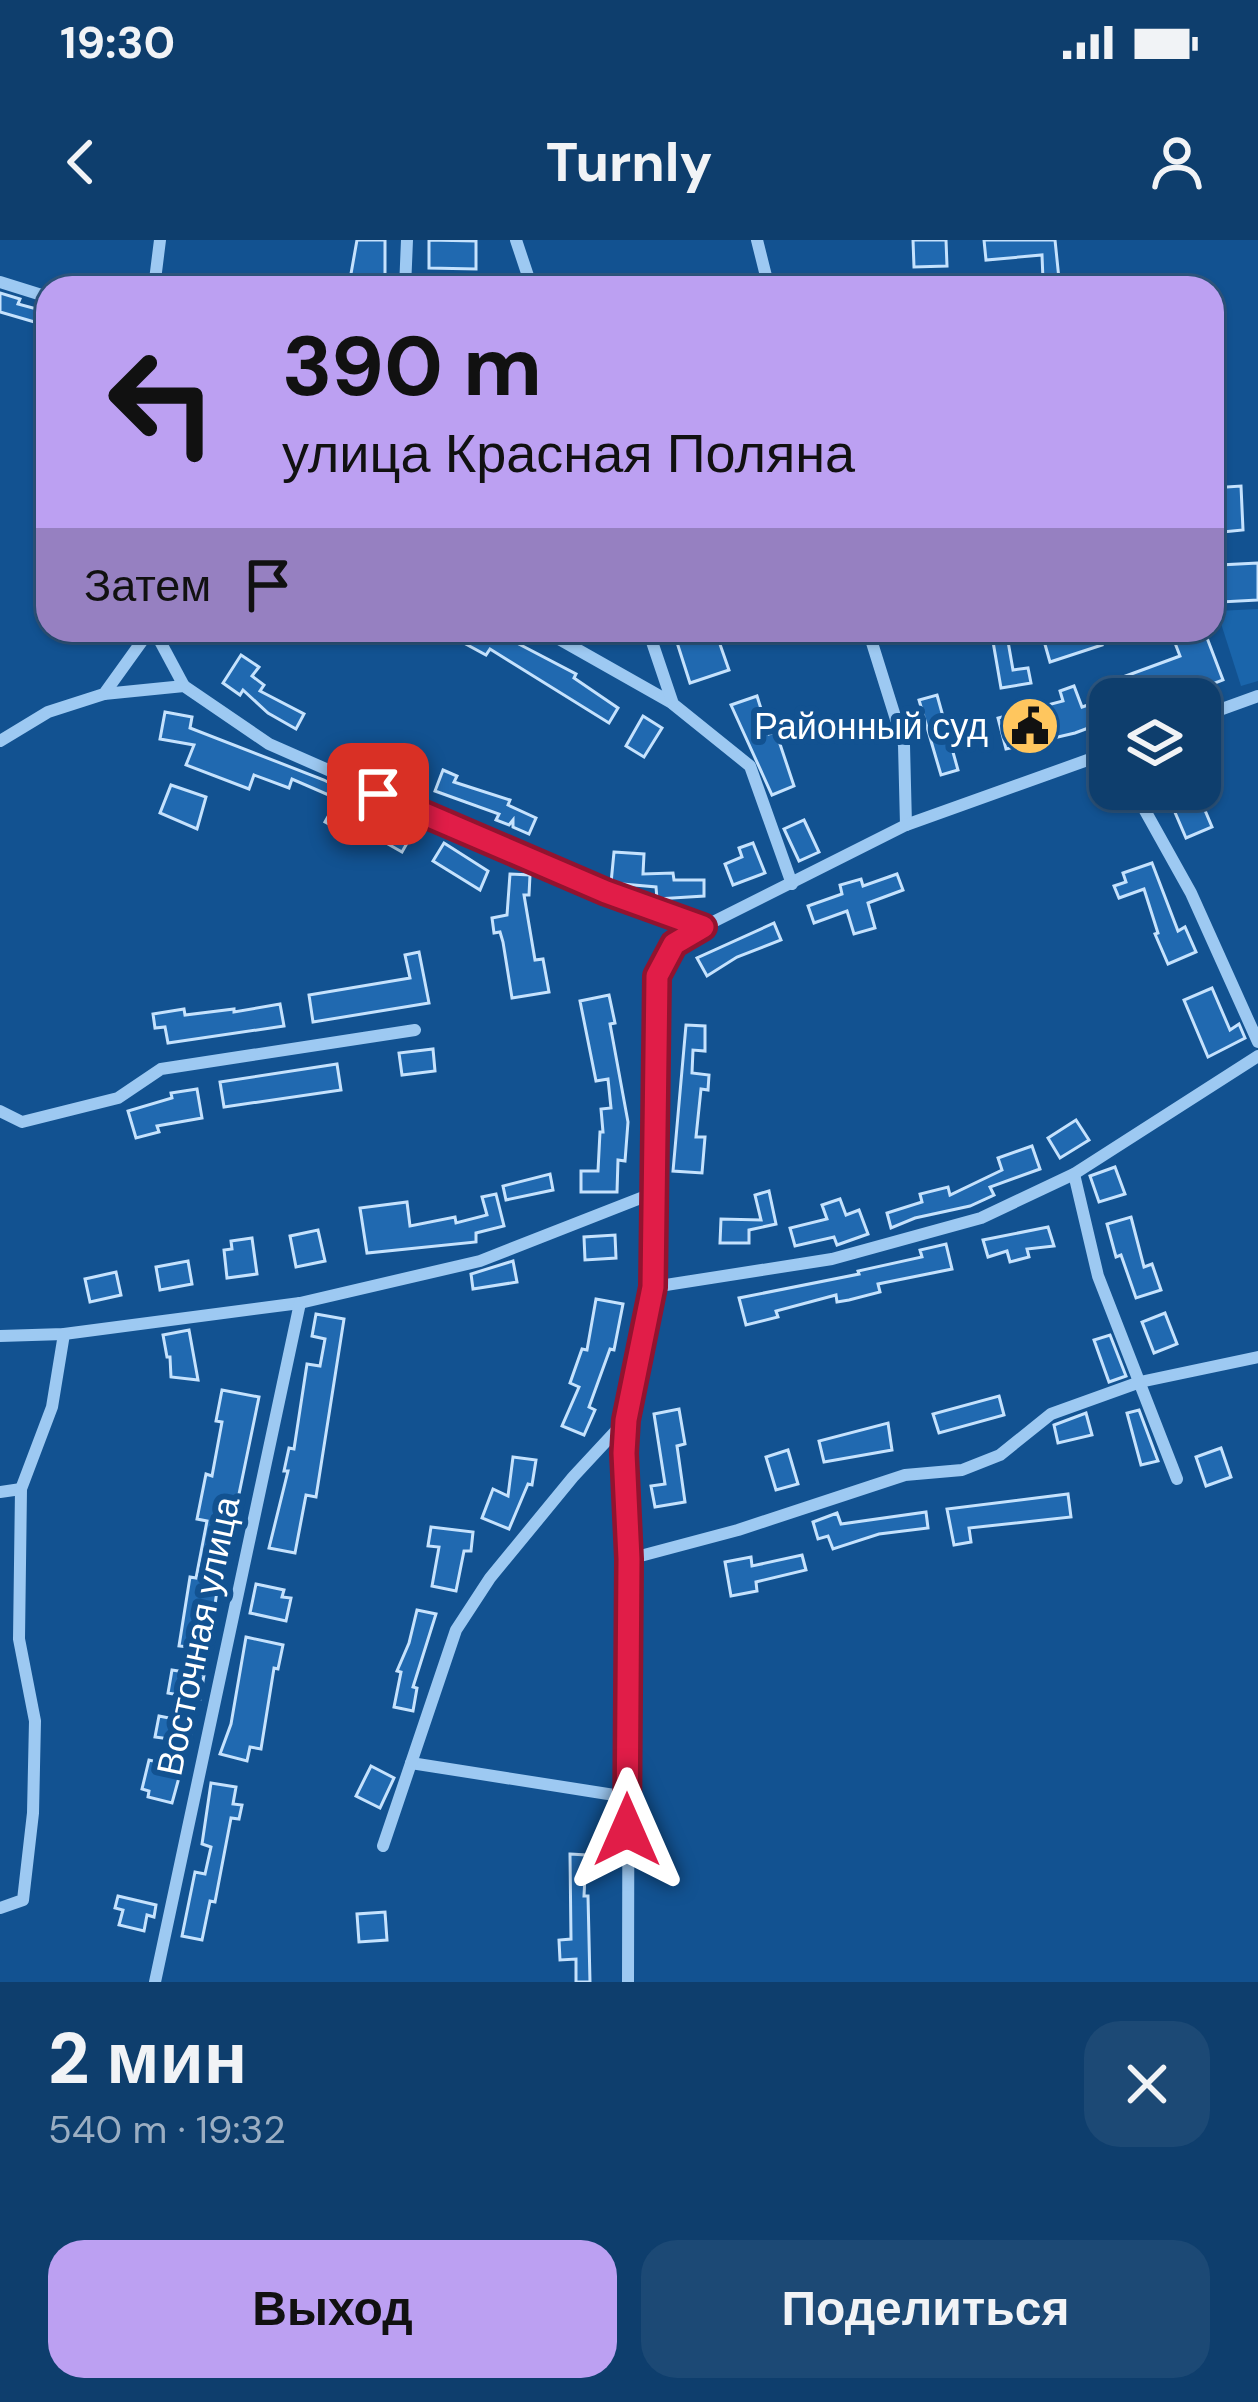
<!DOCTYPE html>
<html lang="ru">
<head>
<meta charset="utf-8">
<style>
	:root { --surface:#0e3e6d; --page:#1c4975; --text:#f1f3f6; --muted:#9baec2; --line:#2e5780; --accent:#bca0f2 }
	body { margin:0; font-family:"DM Sans",sans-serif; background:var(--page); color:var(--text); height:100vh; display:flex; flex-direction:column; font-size:45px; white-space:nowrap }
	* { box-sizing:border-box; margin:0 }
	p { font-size:39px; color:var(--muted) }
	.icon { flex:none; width:66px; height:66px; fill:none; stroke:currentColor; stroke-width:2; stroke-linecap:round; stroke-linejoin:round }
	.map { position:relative; height:1742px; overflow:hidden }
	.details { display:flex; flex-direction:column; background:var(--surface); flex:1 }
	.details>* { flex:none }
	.top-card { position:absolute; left:36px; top:36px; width:1188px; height:366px; border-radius:36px; box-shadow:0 3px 9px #0004,0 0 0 3px var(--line); background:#bca0f2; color:#111; overflow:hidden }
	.fabs { position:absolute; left:1089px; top:438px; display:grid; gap:24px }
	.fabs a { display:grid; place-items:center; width:132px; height:132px; border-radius:24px; background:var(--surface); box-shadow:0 3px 9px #0004,0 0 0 3px var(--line); font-size:60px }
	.pin { position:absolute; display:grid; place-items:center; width:102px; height:102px; color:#fff; margin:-51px; border-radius:24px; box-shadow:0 6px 18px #0006 }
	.me { position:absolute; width:132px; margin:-66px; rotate:0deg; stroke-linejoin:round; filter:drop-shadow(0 0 9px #0008) }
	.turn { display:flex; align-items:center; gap:42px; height:252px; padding:0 48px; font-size:54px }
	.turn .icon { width:156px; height:156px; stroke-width:2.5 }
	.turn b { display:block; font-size:84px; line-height:102px }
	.then { display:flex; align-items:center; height:114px; padding:0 48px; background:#0003; gap:24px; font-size:45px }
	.round { display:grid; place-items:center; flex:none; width:126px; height:126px; border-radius:36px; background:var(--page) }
	.summary { display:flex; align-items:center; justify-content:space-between; height:204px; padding:0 48px }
	h1 { font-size:72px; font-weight:800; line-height:90px }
	.action { display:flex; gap:24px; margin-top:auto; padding:24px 48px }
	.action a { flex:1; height:138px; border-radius:36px; background:var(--accent); color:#111; font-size:48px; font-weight:800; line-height:138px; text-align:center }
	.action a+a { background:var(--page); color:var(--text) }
	.status { display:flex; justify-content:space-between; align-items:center; height:84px; padding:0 60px; background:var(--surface); direction:ltr }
	.status svg { height:33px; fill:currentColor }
	header { display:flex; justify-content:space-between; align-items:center; height:156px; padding:0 48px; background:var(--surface); font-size:54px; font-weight:800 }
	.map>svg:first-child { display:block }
	.green { fill:#1a65ab }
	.building { fill:#2069b0; stroke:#c5e2fd; stroke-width:3 }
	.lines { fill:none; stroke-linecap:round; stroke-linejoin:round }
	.minor { stroke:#9dc9f2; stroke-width:12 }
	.route-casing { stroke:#92132f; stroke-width:30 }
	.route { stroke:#e11d48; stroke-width:21 }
	.labels { text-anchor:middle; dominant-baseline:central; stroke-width:12; stroke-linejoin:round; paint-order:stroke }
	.poi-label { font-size:36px; fill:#fff; stroke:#125291; text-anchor:end }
	.street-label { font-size:36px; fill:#fff; stroke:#125291 }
</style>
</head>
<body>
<div class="status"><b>19:30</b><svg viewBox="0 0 49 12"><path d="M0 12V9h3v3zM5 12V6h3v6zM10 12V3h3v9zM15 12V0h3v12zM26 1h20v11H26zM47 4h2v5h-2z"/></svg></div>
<header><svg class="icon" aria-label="back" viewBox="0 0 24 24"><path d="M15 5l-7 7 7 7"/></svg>Turnly<svg class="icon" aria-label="person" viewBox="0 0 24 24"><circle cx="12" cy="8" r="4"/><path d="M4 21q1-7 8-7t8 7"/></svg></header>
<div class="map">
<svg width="1258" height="1742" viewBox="0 0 1258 1742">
	<rect width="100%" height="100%" fill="#125291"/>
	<path class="green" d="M 1258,369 L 1258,441 L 1241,446 L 1217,371 Z"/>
	<g class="building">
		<path d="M 357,0 L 385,0 L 385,48 L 349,45 Z"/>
		<path d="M 429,0 L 476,1 L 476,29 L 429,28 Z"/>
		<path d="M 913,0 L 946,0 L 947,26 L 914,27 Z"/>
		<path d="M 984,0 L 1055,0 L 1059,39 L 1043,40 L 1042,15 L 986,20 Z"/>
		<path d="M 0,53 L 20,59 L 18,64 L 48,72 L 45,85 L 0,72 Z"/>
		<path d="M 1241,246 L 1243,290 L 1212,293 L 1212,248 Z"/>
		<path d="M 1258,323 L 1258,360 L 1221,362 L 1220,325 Z"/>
		<path d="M 440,390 L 492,390 L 576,434 L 574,438 L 618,468 L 609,483 L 490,409 L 486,415 Z"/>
		<path d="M 673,390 L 715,390 L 729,430 L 690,443 Z"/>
		<path d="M 991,390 L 1006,390 L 1013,430 L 1028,428 L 1031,443 L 1001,448 Z"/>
		<path d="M 1056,390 L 1097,390 L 1102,405 L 1050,422 L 1042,394 Z"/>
		<path d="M 1170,390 L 1204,390 L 1223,440 L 1173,459 L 1110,459 L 1110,480 L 1075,493 L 1006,509 L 998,478 L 1063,461 L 1060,451 L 1074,446 L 1082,467 L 1109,458 L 1104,444 L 1180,416 Z"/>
		<path d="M 241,415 L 259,427 L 252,436 L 264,445 L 260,451 L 304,474 L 296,489 L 268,473 L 243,450 L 240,455 L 223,443 Z"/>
		<path d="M 937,455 L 958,530 L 941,535 L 919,460 Z"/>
		<path d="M 757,456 L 769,494 L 776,492 L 794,546 L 772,555 L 731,465 Z"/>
		<path d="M 165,472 L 192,477 L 190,488 L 324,540 L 415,589 L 402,612 L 358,587 L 352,597 L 325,582 L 338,559 L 292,539 L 289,548 L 254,535 L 249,549 L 186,525 L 194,505 L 160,499 Z"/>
		<path d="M 643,476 L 662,488 L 644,517 L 626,506 Z"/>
		<path d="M 443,530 L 457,536 L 454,542 L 510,560 L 508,565 L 536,578 L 529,594 L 513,587 L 513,580 L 509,585 L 496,580 L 499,574 L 435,551 Z"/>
		<path d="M 171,545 L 206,557 L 197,589 L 160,573 Z"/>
		<path d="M 1165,549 L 1196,549 L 1212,587 L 1186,598 Z"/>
		<path d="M 804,580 L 819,612 L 799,621 L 784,589 Z"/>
		<path d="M 444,603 L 488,631 L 480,650 L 433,621 Z"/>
		<path d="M 753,603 L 765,633 L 733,645 L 725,624 L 742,617 L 739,608 Z"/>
		<path d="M 614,612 L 644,614 L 643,634 L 673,633 L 674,640 L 704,640 L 704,656 L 657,659 L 656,647 L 611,643 Z"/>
		<path d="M 1152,623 L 1178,691 L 1185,687 L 1196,712 L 1168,724 L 1155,694 L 1158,693 L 1144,649 L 1119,658 L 1114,646 L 1126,642 L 1123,633 Z"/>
		<path d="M 510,634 L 530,635 L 529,655 L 524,655 L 535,720 L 543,719 L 549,752 L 512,758 L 503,702 L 500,692 L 494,693 L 492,678 L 507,675 Z"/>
		<path d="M 897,634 L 903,650 L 868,663 L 875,688 L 854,694 L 847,671 L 814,683 L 808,666 L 842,654 L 840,645 L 861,639 L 863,646 Z"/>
		<path d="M 774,683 L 781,700 L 737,717 L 707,736 L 697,718 Z"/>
		<path d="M 419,712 L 429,763 L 313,782 L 309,755 L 410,738 L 405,715 Z"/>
		<path d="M 1212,748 L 1230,790 L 1239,784 L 1245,798 L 1208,817 L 1184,760 Z"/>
		<path d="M 609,755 L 615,783 L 610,784 L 628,882 L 625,921 L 618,920 L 617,952 L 581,952 L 581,931 L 598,931 L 600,892 L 603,892 L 601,869 L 611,868 L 608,839 L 596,841 L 580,761 Z"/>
		<path d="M 280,764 L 284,786 L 168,803 L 165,787 L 155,788 L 153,774 L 184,769 L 185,775 L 234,769 L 234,772 Z"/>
		<path d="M 686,785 L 705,786 L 705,811 L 693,810 L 692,833 L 709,835 L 708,850 L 701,849 L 696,897 L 705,897 L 702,933 L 673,931 Z"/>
		<path d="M 433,809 L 435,831 L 402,835 L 399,813 Z"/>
		<path d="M 337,824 L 341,850 L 224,867 L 220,842 Z"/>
		<path d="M 197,849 L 202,878 L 157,886 L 159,892 L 136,898 L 128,871 L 172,858 L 171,853 Z"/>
		<path d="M 1076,880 L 1089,900 L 1060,918 L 1048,898 Z"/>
		<path d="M 1032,906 L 1040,929 L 990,947 L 994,955 L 970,966 L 915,978 L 891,988 L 887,973 L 922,962 L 920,954 L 948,947 L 950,955 L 1002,930 L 998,918 Z"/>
		<path d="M 1115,927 L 1125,954 L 1099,962 L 1090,936 Z"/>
		<path d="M 550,934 L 553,950 L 506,960 L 503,946 Z"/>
		<path d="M 769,951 L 776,984 L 749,990 L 749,1003 L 720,1003 L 721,979 L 761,980 L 755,955 Z"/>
		<path d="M 496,954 L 504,986 L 476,993 L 476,1002 L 367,1013 L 360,968 L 407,962 L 410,986 L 455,977 L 456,983 L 487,975 L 482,957 Z"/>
		<path d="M 840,959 L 846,975 L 859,970 L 868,994 L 837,1005 L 834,997 L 795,1006 L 790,988 L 827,979 L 822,965 Z"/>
		<path d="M 1131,977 L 1144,1027 L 1152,1024 L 1161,1050 L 1136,1058 L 1121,1015 L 1116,1017 L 1107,984 Z"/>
		<path d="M 1048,987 L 1054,1006 L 1027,1009 L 1029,1017 L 1010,1022 L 1007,1011 L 988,1017 L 983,1000 Z"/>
		<path d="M 318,990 L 325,1021 L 296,1027 L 290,996 Z"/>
		<path d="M 615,995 L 616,1018 L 585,1020 L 584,997 Z"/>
		<path d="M 252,998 L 257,1034 L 227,1038 L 224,1010 L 232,1009 L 231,1001 Z"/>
		<path d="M 946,1004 L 952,1029 L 878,1044 L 880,1052 L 849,1060 L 837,1062 L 836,1055 L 776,1071 L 778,1077 L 746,1085 L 739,1058 L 859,1034 L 858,1031 L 922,1017 L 920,1010 Z"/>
		<path d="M 188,1021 L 192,1044 L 160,1050 L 156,1027 Z"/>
		<path d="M 513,1021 L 517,1042 L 473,1049 L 471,1034 Z"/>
		<path d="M 116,1032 L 121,1055 L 90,1062 L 85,1039 Z"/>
		<path d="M 596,1059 L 623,1064 L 614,1110 L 610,1109 L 589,1167 L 595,1170 L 584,1195 L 562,1186 L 579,1147 L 570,1143 L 582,1109 L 587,1110 Z"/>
		<path d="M 1165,1073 L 1177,1104 L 1154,1113 L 1142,1082 Z"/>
		<path d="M 316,1074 L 344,1079 L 316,1257 L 306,1255 L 295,1313 L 269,1308 L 288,1231 L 284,1231 L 289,1208 L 294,1209 L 307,1124 L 320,1126 L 325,1099 L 312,1096 Z"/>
		<path d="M 189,1090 L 198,1140 L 171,1137 L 170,1117 L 167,1117 L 163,1095 Z"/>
		<path d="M 1110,1095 L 1126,1136 L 1109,1142 L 1094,1100 Z"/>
		<path d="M 222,1150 L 259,1157 L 225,1322 L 221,1321 L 209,1409 L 179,1406 L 190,1337 L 196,1338 L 207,1281 L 197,1279 L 206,1234 L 212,1236 L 222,1182 L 216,1181 Z"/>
		<path d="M 999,1156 L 1004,1175 L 939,1193 L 933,1174 Z"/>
		<path d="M 679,1169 L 685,1204 L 677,1206 L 685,1262 L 655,1267 L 651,1246 L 665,1244 L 654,1174 Z"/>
		<path d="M 1139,1170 L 1158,1221 L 1141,1225 L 1127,1173 Z"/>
		<path d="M 1086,1173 L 1092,1195 L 1058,1203 L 1054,1185 Z"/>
		<path d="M 888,1183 L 892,1210 L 824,1222 L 819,1201 Z"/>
		<path d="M 1221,1208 L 1231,1237 L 1206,1246 L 1196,1217 Z"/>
		<path d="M 788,1210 L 798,1244 L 776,1250 L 766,1217 Z"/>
		<path d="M 513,1217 L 536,1220 L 532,1245 L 528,1244 L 509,1289 L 482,1278 L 493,1249 L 508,1256 Z"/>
		<path d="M 1068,1254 L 1071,1277 L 969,1288 L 971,1302 L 954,1305 L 947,1269 Z"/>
		<path d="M 926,1272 L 928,1288 L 879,1294 L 833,1309 L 828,1296 L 818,1299 L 813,1282 L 837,1273 L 841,1284 Z"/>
		<path d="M 431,1287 L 473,1292 L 471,1311 L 464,1311 L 456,1351 L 432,1346 L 439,1307 L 428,1306 Z"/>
		<path d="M 802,1315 L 806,1330 L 756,1342 L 757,1351 L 731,1356 L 725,1322 L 751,1317 L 752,1326 Z"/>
		<path d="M 256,1344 L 284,1350 L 282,1357 L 291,1358 L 286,1381 L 250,1373 Z"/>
		<path d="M 417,1370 L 436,1374 L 413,1447 L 417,1448 L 413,1471 L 394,1467 L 401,1432 L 397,1431 L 409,1403 Z"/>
		<path d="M 246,1397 L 283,1405 L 278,1429 L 274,1428 L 261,1509 L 250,1507 L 247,1521 L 220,1514 L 231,1484 Z"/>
		<path d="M 172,1430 L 204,1435 L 200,1459 L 168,1453 Z"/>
		<path d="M 159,1476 L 194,1483 L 172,1563 L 148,1557 L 149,1551 L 142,1549 L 149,1520 L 166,1524 L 170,1499 L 155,1497 Z"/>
		<path d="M 371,1526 L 394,1538 L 380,1568 L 356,1556 Z"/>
		<path d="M 211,1543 L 236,1547 L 233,1564 L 242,1565 L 239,1579 L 231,1578 L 215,1662 L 210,1661 L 202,1700 L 182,1696 L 195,1632 L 205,1634 L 211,1607 L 202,1604 Z"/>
		<path d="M 570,1614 L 586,1615 L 584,1656 L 588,1656 L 590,1742 L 576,1742 L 576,1719 L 560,1720 L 559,1700 L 571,1699 Z"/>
		<path d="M 118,1656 L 156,1665 L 154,1677 L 147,1675 L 144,1691 L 119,1685 L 123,1670 L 115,1668 Z"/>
		<path d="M 385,1672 L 387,1700 L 359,1702 L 357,1674 Z"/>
	</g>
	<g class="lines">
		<g class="minor">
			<path d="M 516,0 L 532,48"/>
			<path d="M 757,0 L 769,48"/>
			<path d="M 0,42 L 48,57"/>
			<path d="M 154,48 L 160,0"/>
			<path d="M 405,48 L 407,0"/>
			<path d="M 154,390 L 184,446"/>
			<path d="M 543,390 L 672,463"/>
			<path d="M 648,390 L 673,464 L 750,526 L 792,644"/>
			<path d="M 868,390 L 904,505 L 906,585"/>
			<path d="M 104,454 L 184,446 L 269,504 L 606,652 L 703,687"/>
			<path d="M 1200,477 L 1258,456"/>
			<path d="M 0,501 L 48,472 L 104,454 L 150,390"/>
			<path d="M 1133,549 L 1191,653 L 1258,802"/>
			<path d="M 0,871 L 22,882 L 118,858 L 161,829 L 415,790"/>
			<path d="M 1074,934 L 1098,1036 L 1177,1239"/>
			<path d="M 653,1047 L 832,1019 L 981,978 L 1074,934 L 1258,816"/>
			<path d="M 0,1096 L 64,1094 L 300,1063 L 480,1021 L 651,954"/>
			<path d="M 0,1252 L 21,1249"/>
			<path d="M 629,1319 L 738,1290 L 905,1235 L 962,1230 L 1000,1215 L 1051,1174 L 1140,1142 L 1258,1117"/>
			<path d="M 411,1523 L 627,1557"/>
			<path d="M 383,1606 L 456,1390 L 490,1338 L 573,1237 L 625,1181"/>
			<path d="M 0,1668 L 23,1660 L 33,1573 L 35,1481 L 19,1399 L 21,1249 L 52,1167 L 64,1094"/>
			<path d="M 155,1742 L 300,1063"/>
			<path d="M 628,1742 L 629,1319 L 624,1213 L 626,1180 L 653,1047 L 657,736 L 674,705 L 703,687 L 906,585 L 1110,512"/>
		</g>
	</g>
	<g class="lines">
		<defs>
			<path id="route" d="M 378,554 L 606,652 L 703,687 L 674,704 L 657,736 L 653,1047 L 626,1180 L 624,1213 L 629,1319 L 627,1590"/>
		</defs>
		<use href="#route" class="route-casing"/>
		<use href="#route" class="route"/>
	</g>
	<defs>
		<symbol id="civic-disc" viewBox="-11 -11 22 22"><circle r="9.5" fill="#ffc65e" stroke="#125291"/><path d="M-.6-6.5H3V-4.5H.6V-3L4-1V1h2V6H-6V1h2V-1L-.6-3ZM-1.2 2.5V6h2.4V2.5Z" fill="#111"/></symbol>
	</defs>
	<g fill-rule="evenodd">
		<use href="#civic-disc" x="997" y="453" width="66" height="66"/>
	</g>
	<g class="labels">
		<g class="poi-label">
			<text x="988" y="486">Районный суд</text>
		</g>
		<g class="street-label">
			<text transform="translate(198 1396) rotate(-78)">Восточная улица</text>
		</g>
	</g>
</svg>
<div class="fabs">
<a><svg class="icon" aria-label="layers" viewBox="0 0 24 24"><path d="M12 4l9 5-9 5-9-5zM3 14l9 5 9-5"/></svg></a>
</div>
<div class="pin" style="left:378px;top:554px;background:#d93025"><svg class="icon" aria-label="arrive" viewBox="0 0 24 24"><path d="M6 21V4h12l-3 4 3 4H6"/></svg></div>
<svg class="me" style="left:627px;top:1590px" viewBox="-20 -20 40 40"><path d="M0-17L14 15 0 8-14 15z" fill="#e11d48" stroke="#fff" stroke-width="4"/></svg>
<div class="top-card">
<div class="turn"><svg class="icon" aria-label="left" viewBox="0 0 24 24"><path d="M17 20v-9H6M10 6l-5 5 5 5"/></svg><div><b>390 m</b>улица Красная Поляна</div></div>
<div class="then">Затем<svg class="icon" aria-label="arrive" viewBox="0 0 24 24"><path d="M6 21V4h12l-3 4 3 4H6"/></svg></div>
</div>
</div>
<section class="details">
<div class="summary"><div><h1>2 мин</h1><p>540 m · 19:32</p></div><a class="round"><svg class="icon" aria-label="close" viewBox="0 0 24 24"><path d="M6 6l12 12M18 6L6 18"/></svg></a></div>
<div class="action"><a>Выход</a><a>Поделиться</a></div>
</section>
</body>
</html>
